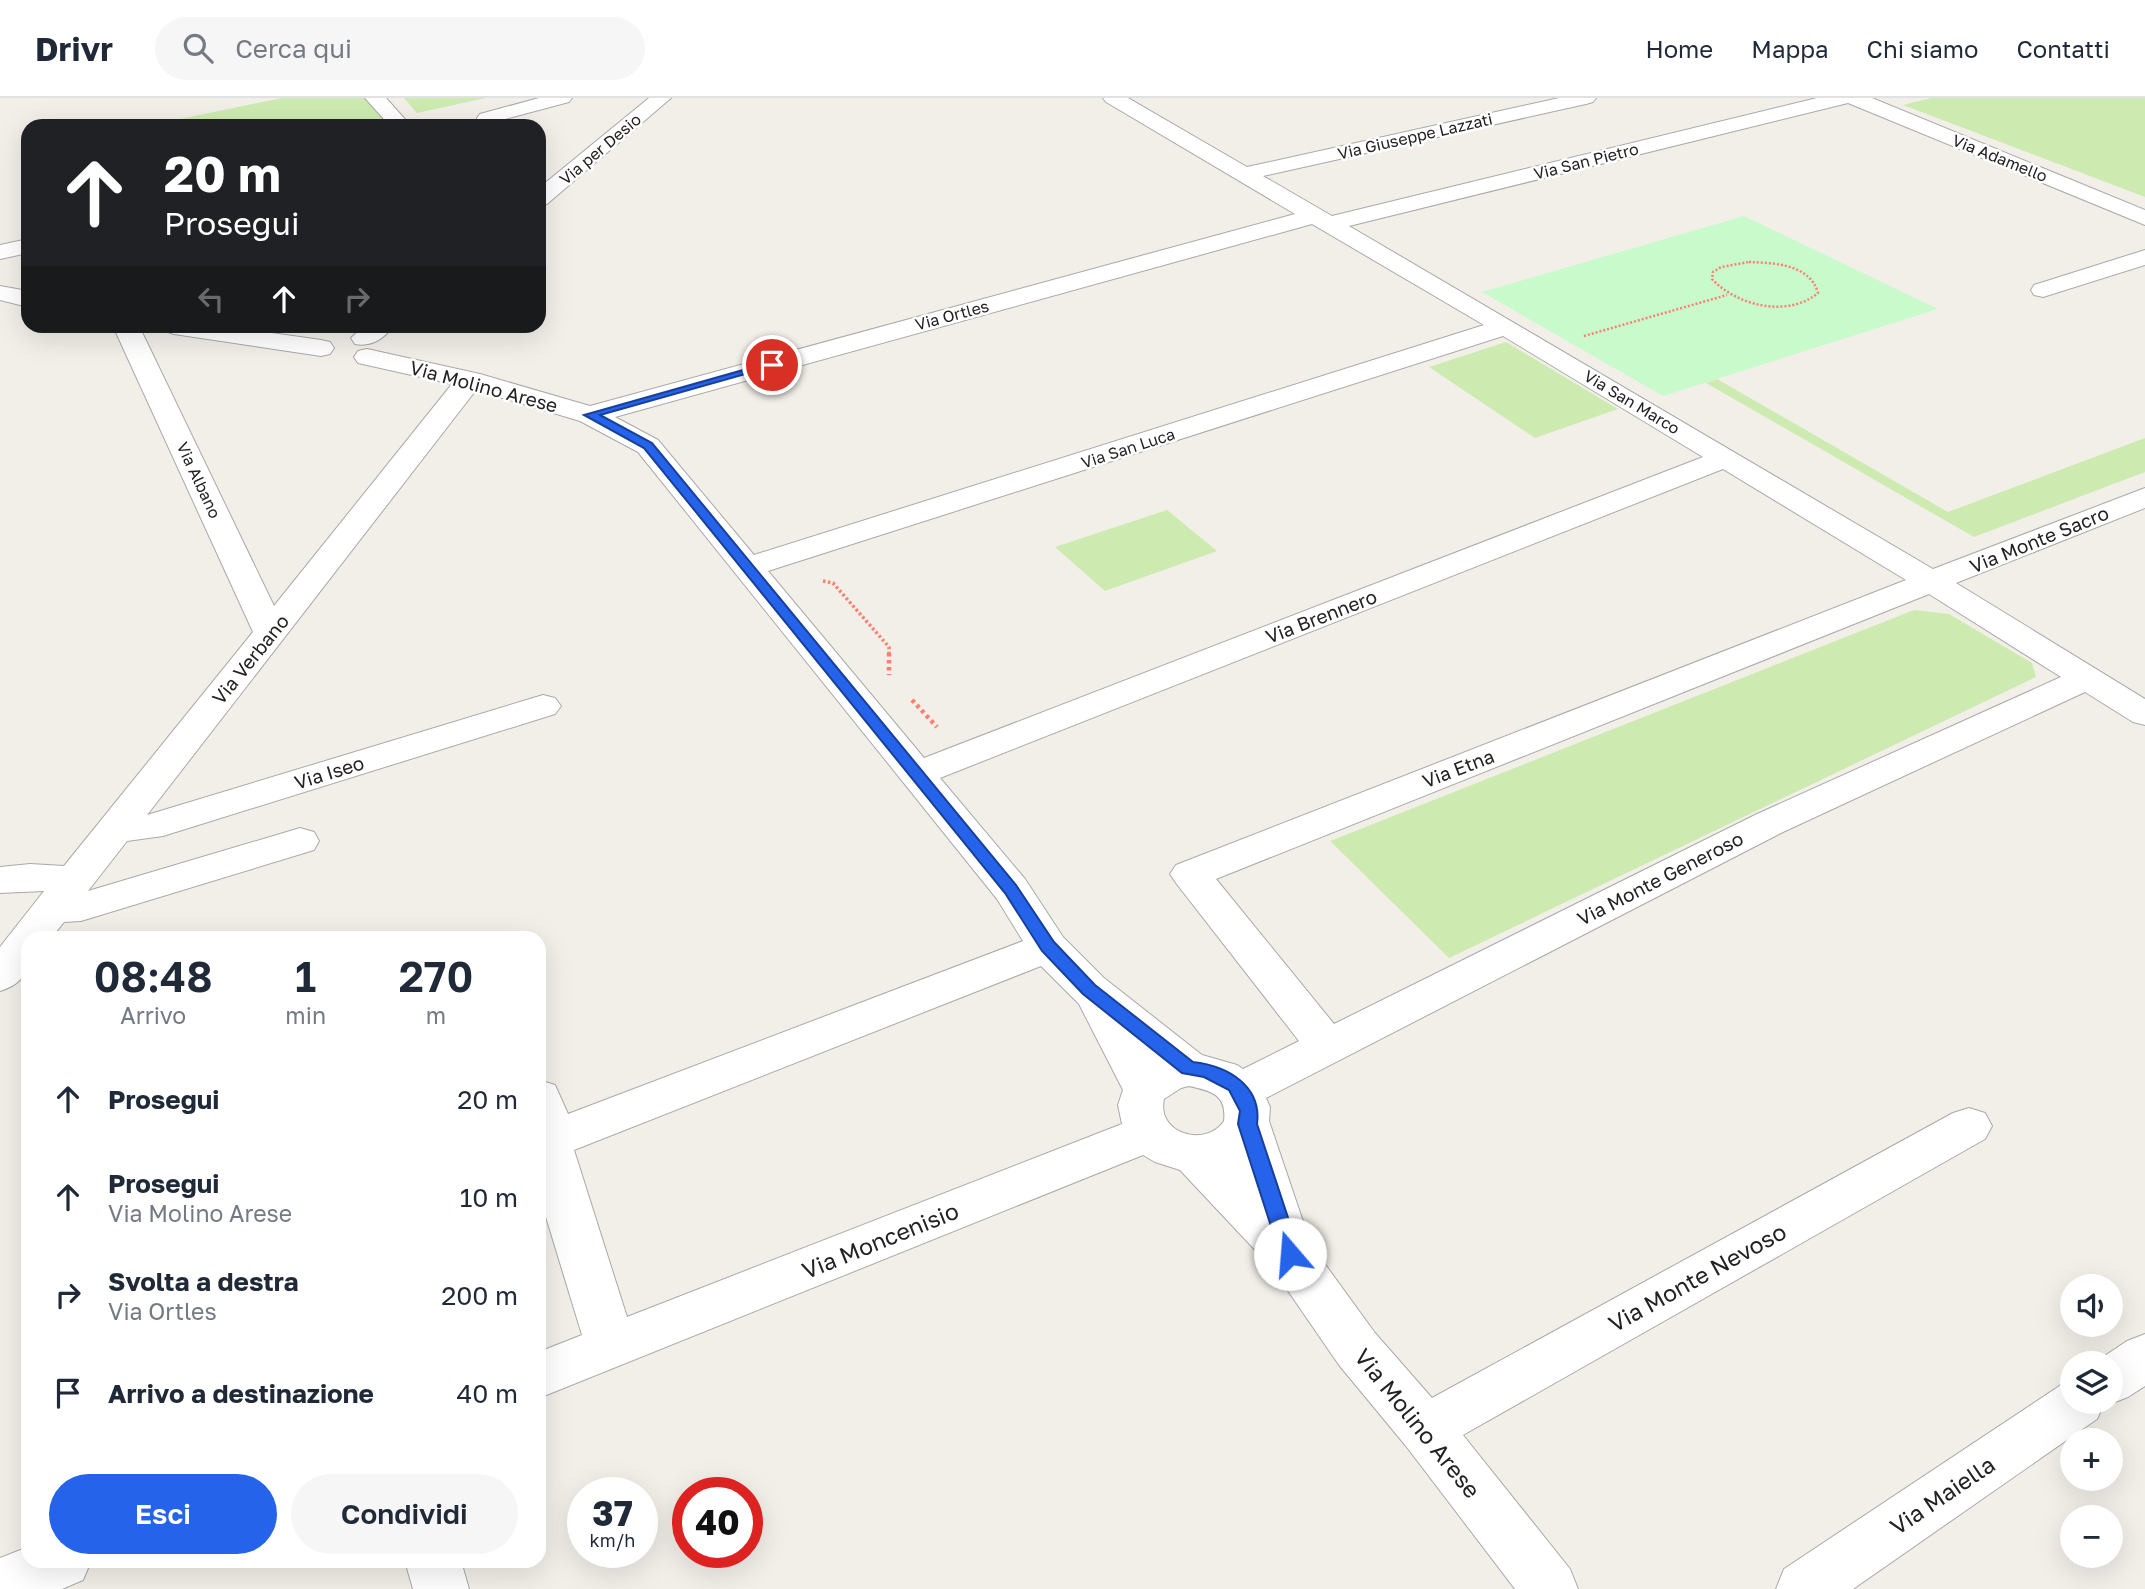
<!DOCTYPE html>
<html lang="it">
<head>
<meta charset="utf-8">
<style>
	:root { --surface:#fff; --page:#f6f6f7; --text:#1f2937; --muted:#747a83; --line:#e0e1e3; --accent:#2563eb }
	body { margin:0; font-family:"Golos Text",sans-serif; background:var(--page); color:var(--text); height:100vh; display:flex; flex-direction:column; font-size:26px; white-space:nowrap }
	* { box-sizing:border-box; margin:0 }
	p { font-size:23px; color:var(--muted) }
	.icon { flex:none; width:38px; height:38px; fill:none; stroke:currentColor; stroke-width:2; stroke-linecap:round; stroke-linejoin:round }
	.map { position:relative; flex:1; overflow:hidden }
	.details { position:absolute; left:21px; top:833px; width:525px; height:637px; display:flex; flex-direction:column; background:var(--surface); border-radius:21px; box-shadow:0 7px 28px #0002 }
	.details>* { flex:none }
	.hud { position:absolute; left:21px; top:21px; width:525px; height:214px; border-radius:21px; box-shadow:0 7px 28px #0002; background:#202124; color:#fff; overflow:hidden }
	.fabs { position:absolute; left:2060px; top:1176px; display:grid; gap:14px }
	.fabs a { display:grid; place-items:center; width:63px; height:63px; border-radius:50%; background:var(--surface); box-shadow:0 7px 28px #0002; font-size:35px }
	.speed { position:absolute; left:567px; top:1379px; display:flex; gap:14px; font-size:35px; font-weight:700; text-align:center }
	.speed>* { display:grid; place-content:center; width:91px; height:91px; border-radius:50%; background:var(--surface); box-shadow:0 7px 28px #0002; line-height:1 }
	.speed small { font-size:18px; font-weight:400 }
	.speed .limit { border:10px solid #d22; background:#fff; color:#111 }
	.pin { position:absolute; display:grid; place-items:center; width:60px; height:60px; color:#fff; margin:-30px; border:4px solid #fff; border-radius:50%; box-shadow:0 2px 7px #0007 }
	.me { position:absolute; width:77px; margin:-38px; rotate:342deg; stroke-linejoin:round; filter:drop-shadow(0 0 5px #0008) }
	.turn { display:flex; align-items:center; gap:24px; height:147px; padding:0 28px; font-size:32px }
	.turn .icon { width:91px; height:91px; stroke-width:2.5 }
	.turn b { display:block; font-size:49px; line-height:60px }
	.lanes { display:flex; align-items:center; height:66px; padding:0 28px; background:#0003; justify-content:center; gap:35px; direction:ltr }
	.lanes .off { opacity:.35 }
	.eta { display:flex; justify-content:space-evenly; align-items:center; height:119px; text-align:center }
	.eta b { font-size:42px; font-weight:600; line-height:49px }
	.button { display:flex; gap:14px; margin-top:auto; padding:14px 28px }
	.button a { flex:1; height:80px; border-radius:42px; background:var(--accent); color:#fff; font-size:28px; font-weight:600; line-height:80px; text-align:center }
	.button a+a { background:var(--page); color:var(--text) }
	ul { padding:0; list-style:none }
	li { display:flex; align-items:center; gap:21px; height:98px; padding:0 28px }
	li div { flex:1 }
	li b { display:block; font-size:26px }
	li em { font-style:normal }
	header { display:flex; align-items:center; gap:42px; box-sizing:border-box; height:98px; padding:0 35px; background:var(--surface); border-bottom:2px solid var(--line) }
	header strong { font-size:33px }
	nav { display:flex; gap:38px; margin-inline-start:auto; font-size:24px }
	.search { width:490px; height:63px; background:var(--page); display:flex; align-items:center; gap:18px; box-sizing:border-box; padding:0 24px; border-radius:38px; color:var(--muted); font-size:26px }
	.map>svg:first-child { display:block }
	.grass { fill:#cdebb0 }
	.park { fill:#c8facc }
	.lines { fill:none; stroke-linecap:round; stroke-linejoin:round }
	.minor-casing { stroke:#a9a9a9; stroke-width:2 }
	.path-far2 { stroke:#fa8072; stroke-width:2.5; stroke-dasharray:2 2; stroke-linecap:butt }
	.path-far1 { stroke:#fa8072; stroke-width:3.5; stroke-dasharray:2.5 2.5; stroke-linecap:butt }
	.path { stroke:#fa8072; stroke-width:4.5; stroke-dasharray:3.5 3.5; stroke-linecap:butt }
	.minor { fill:#fff; fill-rule:evenodd }
	.route { fill:#2563eb; stroke:#184099; stroke-width:2 }
	.labels { text-anchor:middle; dominant-baseline:central; stroke-width:5; stroke-linejoin:round; paint-order:stroke }
	.far-street-label { font-size:16px; fill:#222; stroke:#fff }
	.street-label { font-size:19px; fill:#222; stroke:#fff }
	.near-street-label { font-size:23px; fill:#222; stroke:#fff }
</style>
</head>
<body>
<header>
<strong>Drivr</strong>
<div class="search"><svg class="icon" aria-label="search" viewBox="0 0 24 24"><circle cx="10" cy="10" r="6"/><path d="M15 15l6 6"/></svg>Cerca qui</div>
<nav><a>Home</a><a>Mappa</a><a>Chi siamo</a><a>Contatti</a></nav>
</header>
<div class="map">
<svg width="2145" height="1491" viewBox="0 0 2145 1491">
	<rect width="100%" height="100%" fill="#f2efe9"/>
	<g class="grass">
		<path d="M 282,0 L 367,0 L 386,21 L 355,28 L 146,28 Z"/>
		<path d="M 404,0 L 486,0 L 417,15 Z"/>
		<path d="M 1931,0 L 2145,0 L 2145,99 L 1903,7 Z"/>
		<path d="M 1506,244 L 1618,311 L 1535,340 L 1429,269 Z"/>
		<path d="M 1717,281 L 1948,414 L 2145,340 L 2145,374 L 1974,439 L 1706,285 Z"/>
		<path d="M 1167,412 L 1217,453 L 1105,493 L 1055,449 Z"/>
		<path d="M 1914,512 L 1949,516 L 2032,565 L 2036,579 L 1449,860 L 1330,743 Z"/>
	</g>
	<path class="park" d="M 1744,118 L 1938,211 L 1663,298 L 1482,194 Z"/>
	<g class="lines">
		<defs>
			<g id="minor">
				<path d="M 365,0 L 386,0 L 411,28 L 390,28 Z"/>
				<path d="M 539,0 L 572,0 L 569,4 L 498,23 L 499,28 L 479,28 L 477,20 L 480,16 Z"/>
				<path d="M 649,0 L 671,0 L 547,106 L 539,108 L 539,90 Z"/>
				<path d="M 1103,0 L 1128,0 L 1247,69 L 1559,0 L 1596,0 L 1593,4 L 1586,6 L 1263,78 L 1332,118 L 1817,0 L 1872,0 L 2145,112 L 2145,127 L 1848,5 L 1349,128 L 1933,471 L 2145,390 L 2145,410 L 1956,485 L 2145,601 L 2145,627 L 2133,624 L 2085,594 L 1783,734 L 1266,1000 L 1270,1009 L 1269,1023 L 1311,1147 L 1375,1235 L 1432,1300 L 1953,1015 L 1969,1010 L 1985,1015 L 1992,1028 L 1985,1041 L 1463,1337 L 1570,1471 L 1578,1491 L 1515,1491 L 1406,1348 L 1339,1267 L 1273,1171 L 1180,1072 L 1155,1064 L 1143,1057 L 539,1300 L 539,1254 L 582,1237 L 539,1096 L 539,982 L 555,987 L 568,1016 L 1023,843 L 997,801 L 638,354 L 580,323 L 476,292 L 147,717 L 543,597 L 555,600 L 561,608 L 555,616 L 163,738 L 127,743 L 88,793 L 300,730 L 314,734 L 319,743 L 314,752 L 81,823 L 64,824 L 51,840 L 28,840 C 28,867 30,884 0,893 L 0,849 L 44,793 L 0,795 L 0,769 L 30,766 L 64,768 L 253,534 L 113,228 L 139,228 L 274,508 L 452,286 L 358,265 L 354,259 L 358,253 L 367,251 L 480,276 L 590,308 L 1295,116 L 1106,4 ZM 1312,126 L 1484,227 L 754,457 L 658,342 L 615,319 ZM 1503,238 L 1703,359 L 924,660 L 768,473 ZM 1723,371 L 1906,482 L 1176,767 L 1170,776 L 1176,785 L 1299,943 L 1243,971 L 1237,967 L 1202,957 L 1104,880 L 1063,839 L 1025,781 L 940,680 ZM 1929,496 L 2061,579 L 1757,716 L 1334,926 L 1216,781 ZM 1041,868 L 1079,906 L 1123,992 L 1118,1007 L 1122,1026 L 627,1219 L 574,1052 ZM 1189,988 C 1212,993 1227,997 1224,1023 C 1206,1050 1156,1036 1164,1001 L 1181,990 Z"/>
				<path d="M 28,141 L 28,155 L 0,161 L 0,147 Z"/>
				<path d="M 2145,152 L 2145,167 L 2043,199 L 2034,197 L 2031,192 L 2034,187 Z"/>
				<path d="M 0,188 L 28,193 L 28,209 L 0,202 Z"/>
				<path d="M 161,228 L 223,228 L 321,242 L 330,244 L 334,250 L 330,256 L 321,258 L 174,236 L 165,233 Z"/>
				<path d="M 364,228 L 393,228 C 384,241 371,249 355,246 L 351,240 Z"/>
				<path d="M 2145,1236 L 2145,1288 L 2128,1299 L 2110,1306 L 2105,1304 L 2097,1321 L 1853,1491 L 1776,1491 L 1784,1471 L 2061,1287 L 2072,1283 L 2072,1304 L 2110,1304 L 2110,1265 L 2094,1265 L 2127,1243 Z"/>
				<path d="M 28,1449 L 28,1463 L 91,1463 L 83,1482 L 62,1491 L 0,1491 L 0,1460 Z"/>
				<path d="M 405,1463 L 461,1463 L 469,1491 L 413,1491 Z"/>
			</g>
		</defs>
		<use href="#minor" class="minor-casing"/>
		<g class="path-far2">
			<path d="M 1749,164 C 1774,165 1810,166 1818,195 C 1788,220 1737,208 1712,181 L 1713,174 L 1721,169 Z"/>
			<path d="M 1584,238 L 1727,197"/>
		</g>
		<path class="path-far1" d="M 823,483 L 833,485 L 889,549 L 889,557"/>
		<g class="path">
			<path d="M 889,555 L 889,577"/>
			<path d="M 912,602 L 937,629"/>
		</g>
		<use href="#minor" class="minor"/>
	</g>
	<path class="route" d="M 768,265 L 777,267 L 600,317 L 652,345 L 1016,787 L 1054,844 L 1095,887 L 1193,964 C 1228,968 1262,988 1257,1026 L 1300,1156 L 1297,1162 L 1290,1164 L 1283,1162 L 1280,1156 L 1238,1026 L 1240,1013 L 1229,992 L 1204,979 L 1182,975 L 1083,896 L 1042,853 L 1005,795 L 644,350 L 584,317 Z"/>
	<g class="labels">
		<g class="far-street-label">
			<text transform="translate(1415 38) rotate(-13)">Via Giuseppe Lazzati</text>
			<text transform="translate(600 51) rotate(-40)">Via per Desio</text>
			<text transform="translate(2000 60) rotate(22)">Via Adamello</text>
			<text transform="translate(1586 63) rotate(-14)">Via San Pietro</text>
			<text transform="translate(952 217) rotate(-15)">Via Ortles</text>
			<text transform="translate(1632 304) rotate(31)">Via San Marco</text>
			<text transform="translate(1128 350) rotate(-18)">Via San Luca</text>
			<text transform="translate(199 382) rotate(65)">Via Albano</text>
		</g>
		<g class="street-label">
			<text transform="translate(484 288) rotate(15)">Via Molino Arese</text>
			<text transform="translate(2039 441) rotate(-22)">Via Monte Sacro</text>
			<text transform="translate(1321 518) rotate(-21)">Via Brennero</text>
			<text transform="translate(250 561) rotate(-51)">Via Verbano</text>
			<text transform="translate(1458 670) rotate(-21)">Via Etna</text>
			<text transform="translate(329 674) rotate(-17)">Via Iseo</text>
			<text transform="translate(1660 780) rotate(-27)">Via Monte Generoso</text>
		</g>
		<g class="near-street-label">
			<text transform="translate(880 1142) rotate(-22)">Via Moncenisio</text>
			<text transform="translate(1697 1179) rotate(-29)">Via Monte Nevoso</text>
			<text transform="translate(1418 1325) rotate(51)">Via Molino Arese</text>
			<text transform="translate(1942 1397) rotate(-34)">Via Maiella</text>
		</g>
	</g>
</svg>
<div class="fabs">
<a><svg class="icon" aria-label="sound" viewBox="0 0 24 24"><path d="M4 9h4l5-4v14l-5-4H4zM17 9q2 3 0 6"/></svg></a>
<a><svg class="icon" aria-label="layers" viewBox="0 0 24 24"><path d="M12 4l9 5-9 5-9-5zM3 14l9 5 9-5"/></svg></a>
<a>+</a>
<a>−</a>
</div>
<div class="speed"><div>37<small>km/h</small></div><div class="limit">40</div></div>
<div class="pin" style="left:772px;top:267px;background:#d93025"><svg class="icon" aria-label="arrive" viewBox="0 0 24 24"><path d="M6 21V4h12l-3 4 3 4H6"/></svg></div>
<svg class="me" style="left:1290px;top:1156px" viewBox="-20 -20 40 40"><circle r="19" fill="#fff"/><path d="M0-13L10 11 0 6-10 11z" fill="#2563eb"/></svg>
<div class="hud">
<div class="turn"><svg class="icon" aria-label="ahead" viewBox="0 0 24 24"><path d="M12 20V5M6 11l6-6 6 6"/></svg><div><b>20 m</b>Prosegui</div></div>
<div class="lanes"><svg class="icon off" aria-label="left" viewBox="0 0 24 24"><path d="M17 20v-9H6M10 6l-5 5 5 5"/></svg><svg class="icon" aria-label="ahead" viewBox="0 0 24 24"><path d="M12 20V5M6 11l6-6 6 6"/></svg><svg class="icon off" aria-label="right" viewBox="0 0 24 24"><path d="M7 20v-9h11M14 6l5 5-5 5"/></svg></div>
</div>
<section class="details">
<div class="eta">
<div><b>08:48</b><p>Arrivo</p></div>
<div><b>1</b><p>min</p></div>
<div><b>270</b><p>m</p></div>
</div>
<ul>
<li><svg class="icon" aria-label="ahead" viewBox="0 0 24 24"><path d="M12 20V5M6 11l6-6 6 6"/></svg><div><b>Prosegui</b></div><em>20 m</em></li>
<li><svg class="icon" aria-label="ahead" viewBox="0 0 24 24"><path d="M12 20V5M6 11l6-6 6 6"/></svg><div><b>Prosegui</b><p>Via Molino Arese</p></div><em>10 m</em></li>
<li><svg class="icon" aria-label="right" viewBox="0 0 24 24"><path d="M7 20v-9h11M14 6l5 5-5 5"/></svg><div><b>Svolta a destra</b><p>Via Ortles</p></div><em>200 m</em></li>
<li><svg class="icon" aria-label="arrive" viewBox="0 0 24 24"><path d="M6 21V4h12l-3 4 3 4H6"/></svg><div><b>Arrivo a destinazione</b></div><em>40 m</em></li>
</ul>
<div class="button"><a>Esci</a><a>Condividi</a></div>
</section>
</div>
</body>
</html>
